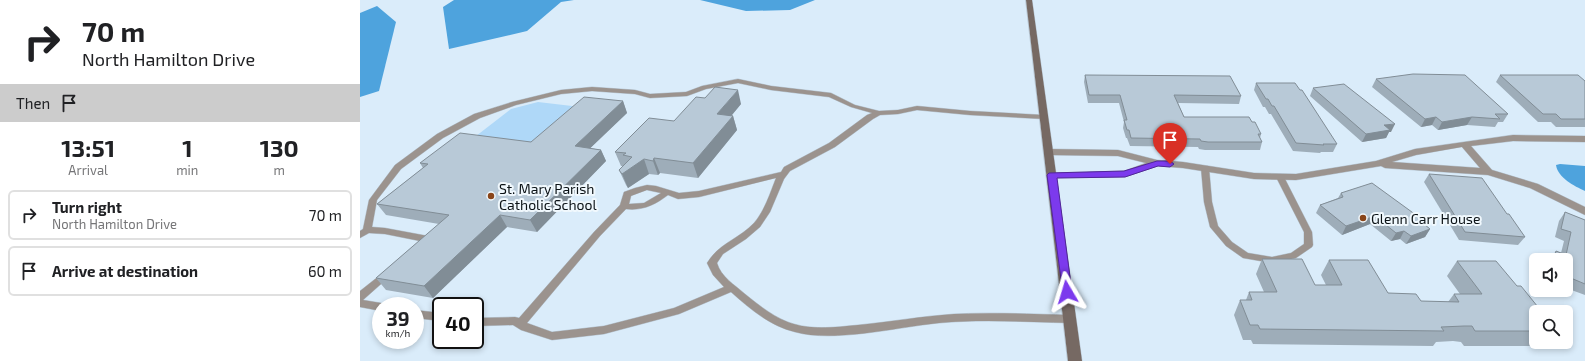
<!DOCTYPE html>
<html lang="en">
<head>
<meta charset="utf-8">
<style>
	:root { --surface:#fff; --page:#f2f2f2; --text:#202124; --muted:#757577; --line:#e0e0e0 }
	body { margin:0; font-family:"Exo 2",sans-serif; background:var(--page); color:var(--text); height:100vh; display:flex; flex-direction:column; font-size:15px; white-space:nowrap }
	* { box-sizing:border-box; margin:0 }
	p { font-size:13px; color:var(--muted) }
	.icon { flex:none; width:22px; height:22px; fill:none; stroke:currentColor; stroke-width:2; stroke-linecap:round; stroke-linejoin:round }
	.map { position:relative; flex:1; overflow:hidden }
	.panel { display:flex; flex-direction:column; background:var(--surface); width:360px }
	.panel>* { flex:none }
	.guide { background:#fff; color:var(--text); overflow:hidden }
	.fabs { position:absolute; left:1169px; top:253px; display:grid; gap:8px }
	.fabs a { display:grid; place-items:center; width:44px; height:44px; border-radius:6px; background:var(--surface); box-shadow:0 2px 6px #0003; font-size:20px }
	.speed { position:absolute; left:12px; top:297px; display:flex; gap:8px; font-size:20px; font-weight:700; text-align:center }
	.speed>* { display:grid; place-content:center; width:52px; height:52px; border-radius:50%; background:var(--surface); box-shadow:0 2px 6px #0003; line-height:1 }
	.speed small { font-size:10px; font-weight:400 }
	.speed .limit { border:2px solid #111; border-radius:6px; background:#fff; color:#111 }
	.pin { position:absolute; display:grid; place-items:center; width:34px; height:34px; color:#fff; margin:-41px -17px; border-radius:50% 50% 50% 0; rotate:-45deg; box-shadow:0 0 4px #0007 }
	.pin .icon { rotate:45deg }
	.me { position:absolute; width:44px; margin:-22px; rotate:353deg; stroke-linejoin:round; filter:drop-shadow(0 0 3px #0008) }
	.turn { display:flex; align-items:center; gap:14px; height:84px; padding:0 16px; font-size:18px }
	.turn .icon { width:52px; height:52px; stroke-width:2.5 }
	.turn b { display:block; font-size:28px; line-height:34px }
	.then { display:flex; align-items:center; height:38px; padding:0 16px; background:#0003; gap:8px; font-size:15px }
	.eta { display:flex; justify-content:space-evenly; align-items:center; height:68px; text-align:center }
	.eta b { font-size:24px; font-weight:700; line-height:28px }
	ul { padding:0; list-style:none }
	li { display:flex; align-items:center; gap:12px; height:50px; margin:0 8px 6px; padding:0 8px; border:2px solid var(--line); border-radius:6px }
	li div { flex:1 }
	li b { display:block; font-size:15px }
	li em { font-style:normal }
	main { display:flex; flex:1; min-height:0 }
	.map>svg:first-child { display:block }
	.green { fill:#afd8f8 }
	.water { fill:#4ea3dd }
	.lines { fill:none; stroke-linecap:round; stroke-linejoin:round }
	.lane-casing { stroke:#b9c9d6; stroke-width:1 }
	.street-casing { stroke:#b9c9d6; stroke-width:1 }
	.secondary-casing { stroke:#b9c9d6; stroke-width:1 }
	.lane { fill:#9b938e; fill-rule:evenodd }
	.street { fill:#9b938e; fill-rule:evenodd }
	.secondary { fill:#766963; fill-rule:evenodd }
	.wall { fill:#9eadb9 }
	.shaded-wall { fill:#818d96 }
	.building { fill:#b8c9d7; stroke:#818d96 }
	.route { fill:#7c3aed; stroke:#51269a }
	.poi-dot { fill:#89451a; stroke:#f0f8fd; stroke-width:1.5 }
	.labels { text-anchor:middle; dominant-baseline:central; stroke-width:4; stroke-linejoin:round; paint-order:stroke }
	.poi-label { font-size:14px; fill:#0b1216; stroke:#f0f8fd; text-anchor:start }
</style>
</head>
<body>
<main>
<section class="panel">
<div class="guide">
<div class="turn"><svg class="icon" aria-label="right" viewBox="0 0 24 24"><path d="M7 20v-9h11M14 6l5 5-5 5"/></svg><div><b>70 m</b>North Hamilton Drive</div></div>
<div class="then">Then<svg class="icon" aria-label="arrive" viewBox="0 0 24 24"><path d="M6 21V4h12l-3 4 3 4H6"/></svg></div>
</div>
<div class="eta">
<div><b>13:51</b><p>Arrival</p></div>
<div><b>1</b><p>min</p></div>
<div><b>130</b><p>m</p></div>
</div>
<ul>
<li><svg class="icon" aria-label="right" viewBox="0 0 24 24"><path d="M7 20v-9h11M14 6l5 5-5 5"/></svg><div><b>Turn right</b><p>North Hamilton Drive</p></div><em>70 m</em></li>
<li><svg class="icon" aria-label="arrive" viewBox="0 0 24 24"><path d="M6 21V4h12l-3 4 3 4H6"/></svg><div><b>Arrive at destination</b></div><em>60 m</em></li>
</ul>
</section>
<div class="map">
<svg width="1225" height="361" viewBox="0 0 1225 361">
	<rect width="100%" height="100%" fill="#daecfa"/>
	<path class="green" d="M 178,102 L 229,108 L 177,154 L 107,143 L 151,109 Z"/>
	<g class="water">
		<path d="M 94,0 L 214,0 L 201,2 L 167,31 L 89,49 L 83,7 Z"/>
		<path d="M 340,0 L 455,0 L 430,10 L 386,11 Z"/>
		<path d="M 17,6 L 36,22 L 19,91 L 0,97 L 0,13 Z"/>
		<path d="M 1200,164 L 1225,166 L 1225,191 C 1214,186 1198,178 1196,165 Z"/>
	</g>
	<g class="lines">
		<defs>
			<g id="lane">
				<path d="M 378,79 L 411,86 L 471,93 L 495,105 L 519,111 L 538,110 L 557,106 L 610,111 L 684,115 L 688,117 L 684,119 L 610,115 L 557,110 L 538,114 L 520,115 L 513,119 L 475,147 L 430,171 L 424,179 L 410,212 L 400,227 L 386,239 L 363,254 L 357,263 C 361,277 375,285 385,294 C 400,306 416,319 434,324 C 454,330 477,327 498,325 C 530,322 562,316 594,314 C 633,312 671,314 710,315 L 714,316 L 715,319 L 714,322 L 710,323 C 666,322 623,319 579,323 C 538,327 474,343 435,332 C 410,326 390,309 371,292 L 319,314 L 244,334 L 192,340 L 161,330 L 153,325 L 115,326 L 115,318 L 155,317 L 159,318 L 234,232 L 260,205 L 264,192 L 275,188 L 287,185 L 296,186 L 319,193 L 339,191 L 421,172 L 424,167 L 469,143 L 507,115 L 512,113 L 491,107 L 469,97 L 411,90 L 378,83 L 346,89 L 327,96 L 290,98 L 275,94 L 232,91 L 201,94 L 156,105 L 120,118 L 83,138 L 41,169 L 17,200 L 12,227 L 25,228 L 68,236 L 71,237 L 72,239 L 67,244 L 64,245 L 61,244 L 60,241 L 25,234 L 9,233 L 0,238 L 0,231 L 3,229 L 9,200 L 35,165 L 77,134 L 114,114 L 152,102 L 201,90 L 232,87 L 275,90 L 290,94 L 326,92 L 342,86 ZM 416,178 C 410,193 405,210 394,223 C 379,239 359,243 347,263 L 353,275 L 364,287 L 314,308 L 244,326 L 192,332 L 167,323 L 240,236 L 266,209 C 282,211 295,205 308,195 L 318,199 L 339,197 ZM 287,190 L 301,193 L 284,203 L 269,204 L 271,196 Z"/>
				<path d="M 842,166 L 848,166 L 849,168 L 852,202 L 858,226 L 872,242 L 888,253 L 912,257 L 931,253 L 944,244 L 944,232 L 916,177 L 920,174 L 924,177 L 952,232 L 953,245 L 952,247 L 936,258 L 912,263 L 883,258 L 866,246 L 850,227 L 844,202 L 841,168 Z"/>
				<path d="M 27,271 L 30,272 L 32,274 L 30,276 L 3,300 L 21,303 L 25,306 L 21,306 L 21,311 L 0,307 L 0,291 L 24,272 Z"/>
				<path d="M 55,310 L 81,313 L 81,321 L 55,318 Z"/>
			</g>
			<path id="street" d="M 1153,135 L 1225,136 L 1225,142 L 1153,141 L 1111,146 L 1132,170 L 1178,184 L 1225,207 L 1225,215 L 1170,188 L 1128,175 L 1025,168 L 1021,166 L 936,180 L 894,179 L 823,168 L 798,166 L 765,177 L 692,178 L 688,177 L 687,175 L 688,173 L 764,171 L 786,163 L 758,156 L 689,155 L 684,152 L 689,149 L 758,150 L 797,160 L 823,162 L 894,173 L 936,174 L 1016,161 L 1055,149 ZM 1102,147 L 1120,168 L 1032,162 L 1056,155 Z"/>
			<path id="secondary" d="M 666,0 L 672,0 L 722,361 L 708,361 Z"/>
		</defs>
		<use href="#lane" class="lane-casing"/>
		<use href="#street" class="street-casing"/>
		<use href="#secondary" class="secondary-casing"/>
		<use href="#lane" class="lane"/>
		<use href="#street" class="street"/>
		<use href="#secondary" class="secondary"/>
	</g>
	<g class="wall">
		<path d="M 725,75 L 881,96 L 879,104 L 818,103 L 824,117 L 892,122 L 901,134 L 900,138 L 902,142 L 900,150 L 845,150 L 839,149 L 838,147 L 770,146 L 767,138 L 766,138 L 763,128 L 764,122 L 759,103 L 728,103 L 724,82 Z"/>
		<path d="M 1140,75 L 1225,81 L 1225,127 L 1196,127 L 1191,122 L 1178,122 L 1136,82 Z"/>
		<path d="M 1016,79 L 1148,114 L 1143,122 L 1138,122 L 1135,127 L 1107,125 L 1078,130 L 1072,125 L 1061,127 L 1012,87 Z"/>
		<path d="M 896,83 L 977,144 L 973,152 L 961,152 L 960,153 L 933,151 L 911,114 L 909,114 L 905,107 L 903,107 L 894,90 Z"/>
		<path d="M 953,88 L 1031,132 L 1029,132 L 1026,138 L 1002,142 L 950,96 Z"/>
		<path d="M 263,101 L 267,113 L 230,148 L 241,150 L 246,161 L 177,232 L 147,227 L 73,298 L 26,290 L 16,278 L 79,224 L 26,215 L 17,204 L 63,168 L 60,163 L 171,142 Z"/>
		<path d="M 381,104 L 372,115 L 373,116 L 377,130 L 338,178 L 300,173 L 298,175 L 289,174 L 268,188 L 266,185 L 259,170 L 263,166 L 261,166 L 255,152 L 314,121 Z"/>
		<path d="M 1069,174 L 1147,214 L 1165,237 L 1158,245 L 1099,240 L 1064,182 Z"/>
		<path d="M 981,193 L 1065,225 L 1070,229 L 1065,237 L 1046,244 L 1040,239 L 1031,241 L 1010,224 L 982,235 L 956,213 L 960,205 L 978,198 Z"/>
		<path d="M 1205,212 L 1225,220 L 1225,295 L 1206,288 L 1206,260 L 1189,260 L 1196,251 L 1201,253 L 1204,241 L 1195,237 L 1199,221 Z"/>
		<path d="M 902,259 L 955,285 L 966,285 L 961,275 L 969,260 L 1028,293 L 1061,301 L 1088,302 L 1094,294 L 1100,294 L 1087,276 L 1097,261 L 1176,312 L 1176,342 L 1187,342 L 1184,346 L 1104,346 L 1101,342 L 1093,341 L 1076,342 L 1073,346 L 893,344 L 891,340 L 883,340 L 874,315 L 880,300 L 886,300 L 889,292 L 904,292 L 896,274 Z"/>
	</g>
	<g class="shaded-wall">
		<path d="M 378,90 L 381,104 L 361,128 L 357,114 Z"/>
		<path d="M 263,101 L 267,113 L 220,158 L 215,146 Z"/>
		<path d="M 373,116 L 377,130 L 338,178 L 333,163 Z"/>
		<path d="M 1076,117 L 1072,125 L 1061,127 L 1065,119 Z"/>
		<path d="M 1112,117 L 1107,125 L 1078,130 L 1082,122 Z"/>
		<path d="M 1035,124 L 1031,132 L 1029,132 L 1026,138 L 1002,142 L 1006,134 L 1024,125 Z"/>
		<path d="M 241,150 L 246,161 L 177,232 L 170,220 Z"/>
		<path d="M 294,158 L 300,173 L 298,175 L 293,161 Z"/>
		<path d="M 284,159 L 289,174 L 268,188 L 262,174 Z"/>
		<path d="M 140,215 L 147,227 L 73,298 L 64,286 Z"/>
		<path d="M 1015,216 L 1010,224 L 982,235 L 986,226 Z"/>
		<path d="M 1070,229 L 1065,237 L 1046,244 L 1051,236 Z"/>
		<path d="M 1044,231 L 1040,239 L 1031,241 L 1036,233 Z"/>
	</g>
	<g class="building">
		<path d="M 1053,74 L 1105,75 L 1148,114 L 1135,114 L 1140,119 L 1112,117 L 1082,122 L 1076,117 L 1065,119 L 1016,79 Z"/>
		<path d="M 725,75 L 870,76 L 881,96 L 814,95 L 824,117 L 889,117 L 892,122 L 895,122 L 901,134 L 898,134 L 902,142 L 848,142 L 841,141 L 840,139 L 771,138 L 769,130 L 767,130 L 764,120 L 767,120 L 760,95 L 729,95 Z"/>
		<path d="M 1140,75 L 1218,75 L 1225,81 L 1225,119 L 1201,119 L 1196,114 L 1183,114 Z"/>
		<path d="M 896,83 L 935,83 L 940,90 L 942,90 L 977,144 L 963,144 L 964,145 L 936,143 L 914,106 L 912,106 L 908,99 L 906,99 Z"/>
		<path d="M 984,84 L 1035,124 L 1024,125 L 1030,130 L 1006,134 L 953,88 Z"/>
		<path d="M 355,87 L 378,90 L 357,114 L 373,116 L 333,163 L 294,158 L 293,161 L 284,159 L 262,174 L 259,170 L 272,157 L 263,155 L 266,153 L 255,152 L 289,118 L 314,121 L 336,97 L 345,98 Z"/>
		<path d="M 224,97 L 263,101 L 215,146 L 241,150 L 170,220 L 140,215 L 64,286 L 16,278 L 89,215 L 17,204 L 68,164 L 60,163 L 100,133 L 171,142 Z"/>
		<path d="M 1069,174 L 1122,178 L 1147,214 L 1149,214 L 1165,237 L 1105,232 Z"/>
		<path d="M 1012,183 L 1067,223 L 1064,224 L 1070,229 L 1051,236 L 1044,231 L 1036,233 L 1015,216 L 986,226 L 960,205 L 983,197 L 981,193 Z"/>
		<path d="M 1205,212 L 1225,220 L 1225,284 L 1206,276 L 1206,260 L 1194,260 L 1196,251 L 1206,255 L 1211,232 L 1201,229 Z"/>
		<path d="M 902,259 L 942,259 L 955,285 L 982,285 L 969,260 L 1008,260 L 1028,293 L 1056,294 L 1061,301 L 1099,302 L 1094,294 L 1122,294 L 1097,261 L 1136,261 L 1157,286 L 1161,286 L 1182,312 L 1176,312 L 1176,331 L 1115,331 L 1112,326 L 1104,326 L 1081,327 L 1084,331 L 900,329 L 898,325 L 890,325 L 880,300 L 892,300 L 889,292 L 917,292 Z"/>
	</g>
	<path class="route" d="M 797,161 L 810,161 L 814,164 L 810,167 L 798,166 L 765,177 L 697,178 L 712,292 L 711,294 L 707,296 L 703,294 L 687,175 L 689,173 L 764,171 Z"/>
	<g class="poi-dot">
		<circle cx="131" cy="196" r="4"/>
		<circle cx="1003" cy="218" r="4"/>
	</g>
	<g class="labels">
		<g class="poi-label">
			<text x="139" y="188">St. Mary Parish<tspan x="139" dy="16">Catholic School</tspan></text>
			<text x="1011" y="218">Glenn Carr House</text>
		</g>
	</g>
</svg>
<div class="fabs">
<a><svg class="icon" aria-label="sound" viewBox="0 0 24 24"><path d="M4 9h4l5-4v14l-5-4H4zM17 9q2 3 0 6"/></svg></a>
<a><svg class="icon" aria-label="search" viewBox="0 0 24 24"><circle cx="10" cy="10" r="6"/><path d="M15 15l6 6"/></svg></a>
</div>
<div class="speed"><div>39<small>km/h</small></div><div class="limit">40</div></div>
<div class="pin" style="left:810px;top:164px;background:#d93025"><svg class="icon" aria-label="arrive" viewBox="0 0 24 24"><path d="M6 21V4h12l-3 4 3 4H6"/></svg></div>
<svg class="me" style="left:707px;top:292px" viewBox="-20 -20 40 40"><path d="M0-17L14 15 0 8-14 15z" fill="#7c3aed" stroke="#fff" stroke-width="4"/></svg>
</div>
</main>
</body>
</html>
